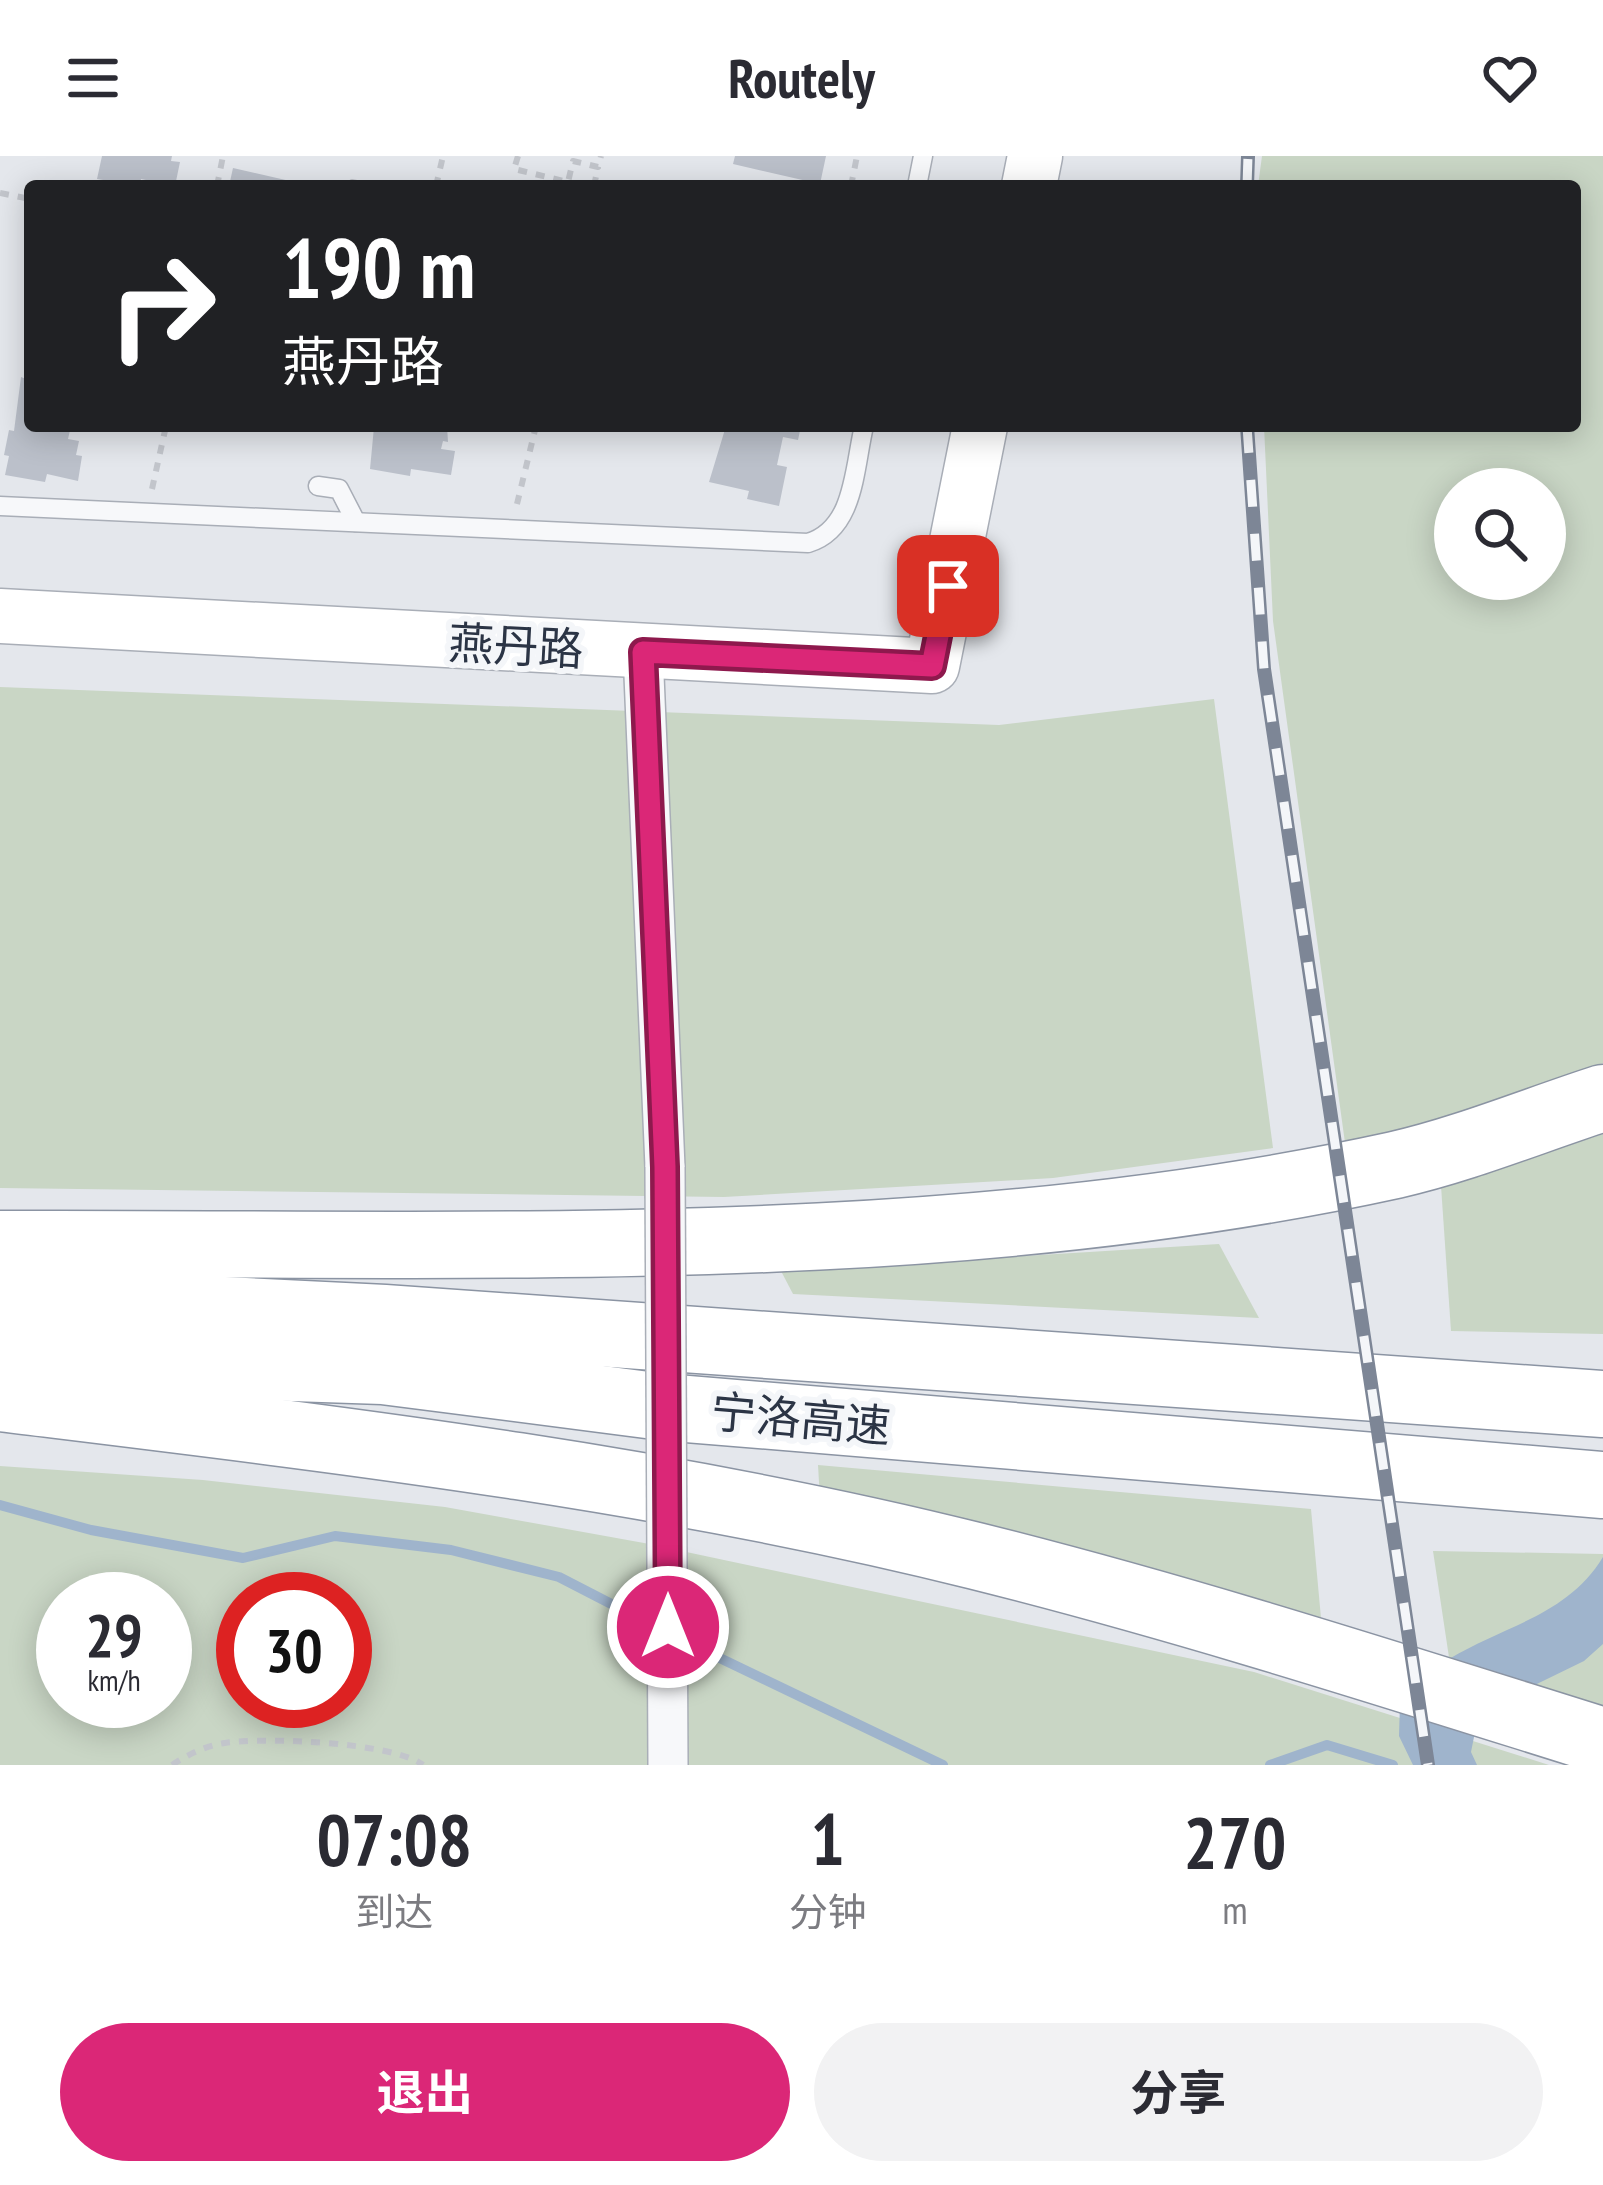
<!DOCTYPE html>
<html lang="zh">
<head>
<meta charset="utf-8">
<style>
	:root { --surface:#fff; --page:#f2f2f3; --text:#2b2b33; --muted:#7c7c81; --accent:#db2777 }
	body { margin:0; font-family:"PT Sans Narrow","Noto Sans SC",sans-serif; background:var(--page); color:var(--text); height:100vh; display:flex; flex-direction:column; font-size:45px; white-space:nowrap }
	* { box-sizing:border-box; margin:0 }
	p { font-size:39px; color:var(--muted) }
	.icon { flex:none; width:66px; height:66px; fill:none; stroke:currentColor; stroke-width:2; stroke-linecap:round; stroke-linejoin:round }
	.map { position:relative; height:1609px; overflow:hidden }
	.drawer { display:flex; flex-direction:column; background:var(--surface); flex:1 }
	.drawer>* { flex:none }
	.top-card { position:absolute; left:24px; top:24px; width:1557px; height:252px; border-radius:12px; box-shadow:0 6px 30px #0003; background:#202124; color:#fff; overflow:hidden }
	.fabs { position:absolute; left:1434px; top:312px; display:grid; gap:24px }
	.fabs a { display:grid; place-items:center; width:132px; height:132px; border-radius:50%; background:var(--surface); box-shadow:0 6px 30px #0003; font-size:60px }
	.speed { position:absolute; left:36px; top:1416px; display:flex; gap:24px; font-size:60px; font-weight:700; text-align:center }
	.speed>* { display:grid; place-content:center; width:156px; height:156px; border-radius:50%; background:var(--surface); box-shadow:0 6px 30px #0003; line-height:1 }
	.speed small { font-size:30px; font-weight:400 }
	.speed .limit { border:18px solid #d22; background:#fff; color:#111 }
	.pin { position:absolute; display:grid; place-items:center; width:102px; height:102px; color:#fff; margin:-51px; border-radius:24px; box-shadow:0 6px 18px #0006 }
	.me { position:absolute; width:132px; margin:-66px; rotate:0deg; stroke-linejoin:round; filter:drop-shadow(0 0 9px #0008) }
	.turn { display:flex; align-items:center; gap:42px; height:252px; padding:0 60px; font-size:54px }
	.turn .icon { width:156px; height:156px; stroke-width:2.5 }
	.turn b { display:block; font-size:84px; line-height:102px }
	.eta { display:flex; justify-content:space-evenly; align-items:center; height:204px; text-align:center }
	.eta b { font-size:72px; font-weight:700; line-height:84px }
	.primary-button { display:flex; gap:24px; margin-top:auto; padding:24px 60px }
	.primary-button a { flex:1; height:138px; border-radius:72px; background:var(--accent); color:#fff; font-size:48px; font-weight:700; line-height:138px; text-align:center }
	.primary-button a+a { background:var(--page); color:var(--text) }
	header { display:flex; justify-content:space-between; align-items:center; height:156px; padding:0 60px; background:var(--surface); font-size:54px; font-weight:700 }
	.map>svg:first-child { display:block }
	.green { fill:#c9d6c5; fill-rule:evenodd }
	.water { fill:#9fb4cc }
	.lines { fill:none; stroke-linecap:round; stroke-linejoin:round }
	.stream { stroke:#9fb4cc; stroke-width:10 }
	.building { fill:#bbc0ca }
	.lane-casing { stroke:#a9aeb7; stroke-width:21 }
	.street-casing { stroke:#a9aeb7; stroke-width:42 }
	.secondary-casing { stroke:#a9aeb7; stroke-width:57 }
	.highway-casing { stroke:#8b94a3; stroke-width:69 }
	.path { stroke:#c2c5cb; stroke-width:6; stroke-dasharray:9 9; stroke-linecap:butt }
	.lane { stroke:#f7f8fa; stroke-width:18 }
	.street { stroke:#f7f8fa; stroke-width:39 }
	.secondary { stroke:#fff; stroke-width:54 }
	.highway { stroke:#fff; stroke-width:66 }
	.rail-casing { stroke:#7d8696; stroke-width:14 }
	.rail { stroke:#f4f6f9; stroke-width:9; stroke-dasharray:27; stroke-linecap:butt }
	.street-bridge-casing { stroke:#a9aeb7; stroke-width:42; stroke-linecap:butt }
	.street-bridge { stroke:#f7f8fa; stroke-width:39 }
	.route-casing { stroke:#8e194d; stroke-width:30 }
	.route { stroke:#db2777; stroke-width:21 }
	.labels { text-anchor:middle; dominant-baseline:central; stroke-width:12; stroke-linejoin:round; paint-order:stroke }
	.street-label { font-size:45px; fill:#2b3445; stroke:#f4f6f9 }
</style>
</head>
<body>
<header><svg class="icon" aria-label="menu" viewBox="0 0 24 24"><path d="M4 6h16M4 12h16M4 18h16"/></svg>Routely<svg class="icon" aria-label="heart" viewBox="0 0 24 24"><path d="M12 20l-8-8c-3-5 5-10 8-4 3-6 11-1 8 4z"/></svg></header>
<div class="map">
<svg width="1603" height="1609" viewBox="0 0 1603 1609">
	<rect width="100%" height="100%" fill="#e4e7ec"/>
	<g class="green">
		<path d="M 1262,0 L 1603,0 L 1603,907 L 1548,934 L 1346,994 L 1273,465 L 1264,270 L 1575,270 L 1575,30 L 1258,30 ZM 1455,333 L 1545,333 L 1545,423 L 1455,423 Z"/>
		<path d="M 0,531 L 999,569 L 1214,543 L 1273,992 L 1053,1022 L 724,1041 L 0,1032 Z"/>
		<path d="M 1603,978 L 1603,1178 L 1451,1175 L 1441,1030 Z"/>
		<path d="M 1219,1088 L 1259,1162 L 793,1138 L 781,1115 Z"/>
		<path d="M 818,1309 L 1311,1353 L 1322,1473 L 820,1343 Z"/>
		<path d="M 0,1310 L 203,1324 L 445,1351 L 644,1387 L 1254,1516 L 1549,1609 L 0,1609 ZM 63,1443 L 165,1443 L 165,1545 L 63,1545 ZM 243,1443 L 345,1443 L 345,1545 L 243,1545 Z"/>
		<path d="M 1433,1395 L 1603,1398 L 1603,1562 L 1450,1508 Z"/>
	</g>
	<path class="water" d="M 1603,1401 L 1603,1488 L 1584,1505 L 1479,1556 L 1471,1596 L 1477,1609 L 1413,1609 L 1399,1580 L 1400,1547 C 1415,1533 1431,1514 1449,1503 C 1505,1469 1567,1460 1603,1401 Z"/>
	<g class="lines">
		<g class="stream">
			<path d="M 0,1349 L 91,1374 L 243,1402 L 335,1380 L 451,1394 L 559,1421 L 656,1471"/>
			<path d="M 678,1482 L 943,1609"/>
			<path d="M 1270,1609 L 1327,1589 L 1393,1609"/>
		</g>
	</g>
	<g class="building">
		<path d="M 102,0 L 172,0 L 171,5 L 180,6 L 175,30 L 141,23 L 140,30 L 97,23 Z"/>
		<path d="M 735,0 L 826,0 L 820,28 L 733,8 Z"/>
		<path d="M 233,12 L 303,28 L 303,30 L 229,30 Z"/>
		<path d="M 28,213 L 30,270 L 71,270 L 68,283 L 79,285 L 76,299 L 82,300 L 78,325 L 47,318 L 45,326 L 5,319 L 9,300 L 4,299 L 9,274 L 14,275 L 21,221 L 26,223 Z"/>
		<path d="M 447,270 L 448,286 L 443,285 L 441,293 L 455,295 L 451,319 L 411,313 L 410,320 L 370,313 L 374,271 Z"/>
		<path d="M 726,270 L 801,270 L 798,284 L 783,281 L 777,309 L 787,311 L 779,350 L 747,343 L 749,335 L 709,326 Z"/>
	</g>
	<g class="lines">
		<defs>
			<g id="lane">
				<path d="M 917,30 L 923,0"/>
				<path d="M 318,330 L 339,333 L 356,366"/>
				<path d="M 0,350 L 808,387 C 855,373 854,312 864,270"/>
			</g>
			<path id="street" d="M 643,496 L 665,1011"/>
			<g id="secondary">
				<path d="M 1029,30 L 1035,0"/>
				<path d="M 0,460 L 932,510 L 980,270"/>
			</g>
			<g id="highway">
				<path d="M 0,1088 C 465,1086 938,1109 1395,1009 C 1465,993 1535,964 1603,942"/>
				<path d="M 0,1143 L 385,1162 L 1603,1248"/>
				<path d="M 0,1202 L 383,1215 L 663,1251 L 1603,1329"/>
				<path d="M 0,1242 C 326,1282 657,1320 976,1400 C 1188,1453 1395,1520 1603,1585"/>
			</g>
		</defs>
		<use href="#lane" class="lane-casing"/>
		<use href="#street" class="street-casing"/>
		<use href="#secondary" class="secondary-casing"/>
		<use href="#highway" class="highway-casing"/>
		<g class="path">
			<path d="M 518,0 L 514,13 L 568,26 L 573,5 L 598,11 L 601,0"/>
			<path d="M 217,30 L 223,0"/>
			<path d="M 351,30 L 352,26 L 372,30"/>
			<path d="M 436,30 L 443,0"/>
			<path d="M 594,30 L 598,11"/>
			<path d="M 851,30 L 857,0"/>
			<path d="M 0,37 L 30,43"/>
			<path d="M 152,333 L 166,270"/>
			<path d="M 517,348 L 536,270"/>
			<path d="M 172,1609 C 189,1598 205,1590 225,1587 C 264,1581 393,1586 423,1609"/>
		</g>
		<use href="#lane" class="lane"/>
		<use href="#street" class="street"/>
		<use href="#secondary" class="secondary"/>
		<use href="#highway" class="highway"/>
		<defs>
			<g id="rail">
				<path d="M 1247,30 L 1248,0"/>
				<path d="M 1247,270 L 1264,513 L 1428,1609"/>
			</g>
		</defs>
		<use href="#rail" class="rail-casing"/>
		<use href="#rail" class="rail"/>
		<defs>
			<path id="street-bridge" d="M 665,1011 L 668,1609"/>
		</defs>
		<use href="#street-bridge" class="street-bridge-casing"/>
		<use href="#street-bridge" class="street-bridge"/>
	</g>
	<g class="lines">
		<defs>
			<path id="route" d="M 668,1471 L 665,1011 L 643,496 L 932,510 L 948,430"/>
		</defs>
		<use href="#route" class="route-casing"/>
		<use href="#route" class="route"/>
	</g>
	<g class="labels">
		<g class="street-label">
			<text transform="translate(516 489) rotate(3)">燕丹路</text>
			<text transform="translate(801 1262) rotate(5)">宁洛高速</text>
		</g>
	</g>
</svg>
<div class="fabs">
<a><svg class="icon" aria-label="search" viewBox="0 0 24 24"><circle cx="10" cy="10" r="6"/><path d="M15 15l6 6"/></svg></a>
</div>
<div class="speed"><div>29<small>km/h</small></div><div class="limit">30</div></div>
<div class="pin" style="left:948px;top:430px;background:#d93025"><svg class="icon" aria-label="arrive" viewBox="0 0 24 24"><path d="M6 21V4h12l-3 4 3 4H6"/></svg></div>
<svg class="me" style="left:668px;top:1471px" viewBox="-20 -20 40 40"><circle r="17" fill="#db2777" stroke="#fff" stroke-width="3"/><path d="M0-11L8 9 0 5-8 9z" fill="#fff"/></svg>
<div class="top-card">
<div class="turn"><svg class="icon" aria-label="right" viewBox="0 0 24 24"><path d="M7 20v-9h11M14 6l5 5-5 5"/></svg><div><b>190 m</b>燕丹路</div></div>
</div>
</div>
<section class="drawer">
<div class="eta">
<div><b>07:08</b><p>到达</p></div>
<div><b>1</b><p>分钟</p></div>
<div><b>270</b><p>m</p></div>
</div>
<div class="primary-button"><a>退出</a><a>分享</a></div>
</section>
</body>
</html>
